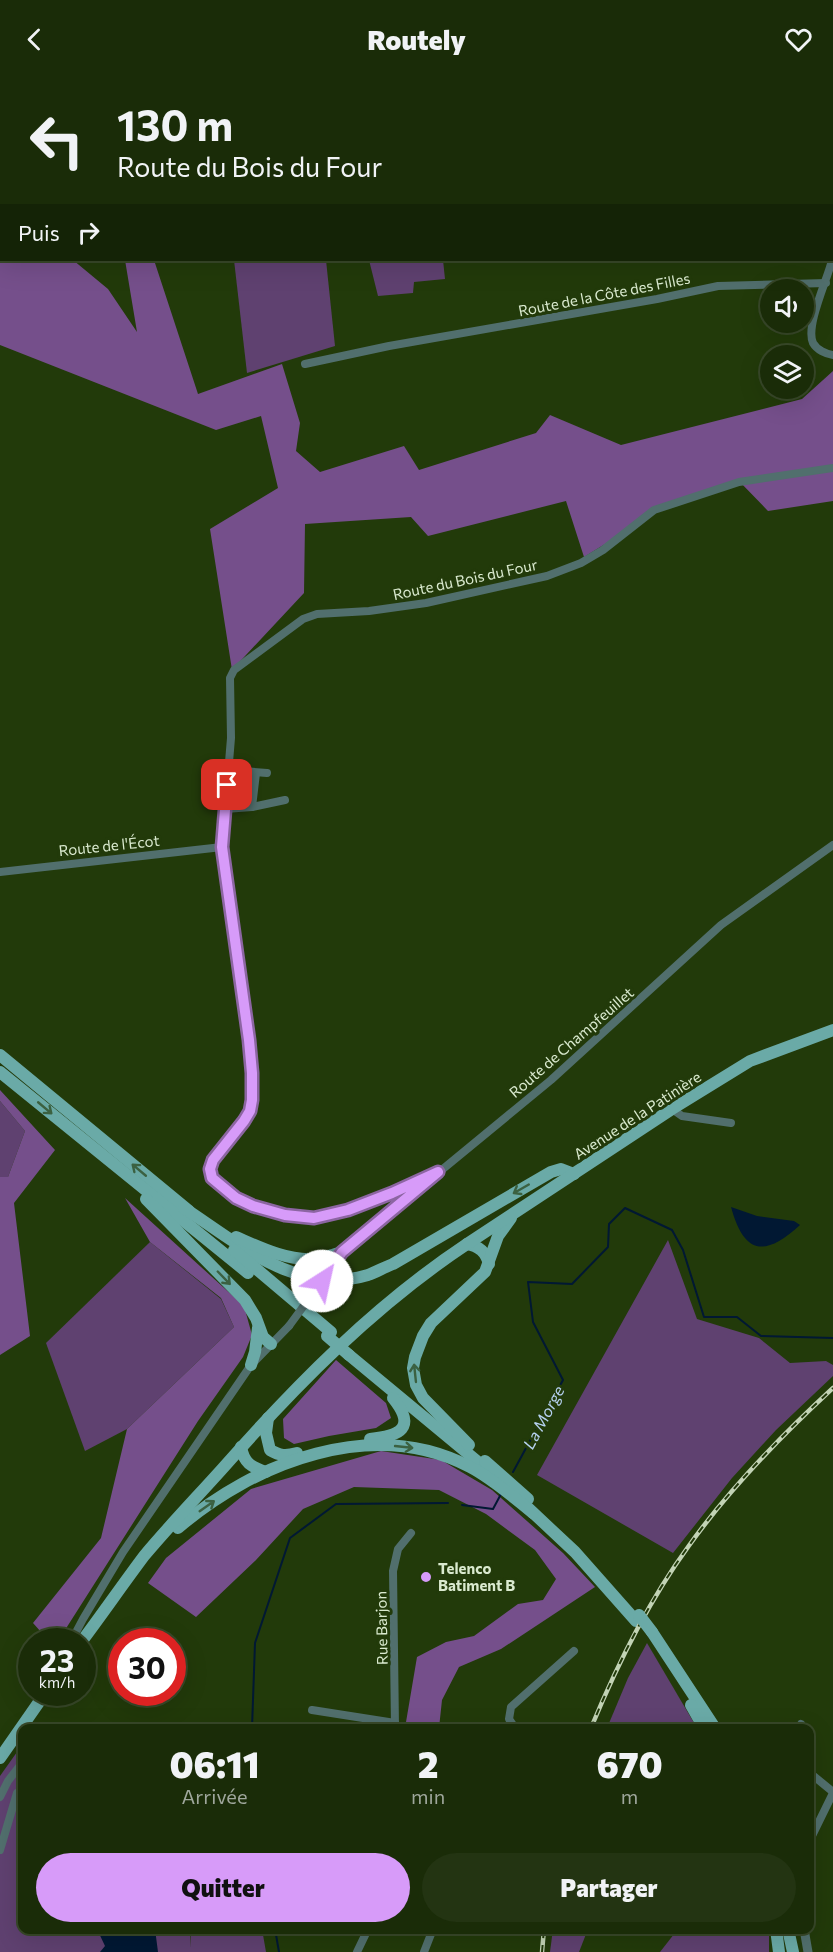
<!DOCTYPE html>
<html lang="fr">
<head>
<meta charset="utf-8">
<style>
	:root { --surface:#1a2c08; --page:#233412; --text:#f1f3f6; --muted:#9fa79c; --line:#384829; --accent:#d79bf9 }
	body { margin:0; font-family:Commissioner,sans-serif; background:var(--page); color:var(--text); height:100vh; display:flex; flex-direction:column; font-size:22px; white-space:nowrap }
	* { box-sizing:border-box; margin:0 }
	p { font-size:20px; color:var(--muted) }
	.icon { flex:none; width:33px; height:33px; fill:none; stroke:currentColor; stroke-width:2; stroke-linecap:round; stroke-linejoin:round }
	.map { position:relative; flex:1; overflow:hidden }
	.side { position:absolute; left:18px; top:1646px; width:796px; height:210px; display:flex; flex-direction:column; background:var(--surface); border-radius:12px; box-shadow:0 6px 24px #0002,0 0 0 2px var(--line) }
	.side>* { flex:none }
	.guide { position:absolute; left:0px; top:0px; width:834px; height:183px; box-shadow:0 6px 24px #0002,0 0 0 2px var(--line); background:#1a2c08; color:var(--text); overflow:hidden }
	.controls { position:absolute; left:760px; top:201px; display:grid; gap:12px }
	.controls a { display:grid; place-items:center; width:54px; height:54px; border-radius:50%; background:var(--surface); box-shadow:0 6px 24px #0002,0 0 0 2px var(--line); font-size:30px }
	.speed { position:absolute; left:18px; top:1550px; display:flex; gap:12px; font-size:30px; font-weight:700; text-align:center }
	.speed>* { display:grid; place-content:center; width:78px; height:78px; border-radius:50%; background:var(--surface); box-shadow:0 6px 24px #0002,0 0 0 2px var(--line); line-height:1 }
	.speed small { font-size:15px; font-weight:400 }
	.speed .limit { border:9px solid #d22; background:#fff; color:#111 }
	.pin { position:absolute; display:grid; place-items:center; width:51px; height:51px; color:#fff; margin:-26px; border-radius:12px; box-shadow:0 3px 9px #0006 }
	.me { position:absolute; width:66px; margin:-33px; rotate:35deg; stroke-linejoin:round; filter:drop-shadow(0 0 4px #0008) }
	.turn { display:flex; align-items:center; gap:21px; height:126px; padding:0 18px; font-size:27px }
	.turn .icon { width:78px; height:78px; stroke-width:2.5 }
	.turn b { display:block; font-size:42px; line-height:51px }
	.then { display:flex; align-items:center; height:57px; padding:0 18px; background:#0003; gap:12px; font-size:22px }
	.eta { display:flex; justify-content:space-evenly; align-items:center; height:102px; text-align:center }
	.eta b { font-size:36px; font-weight:800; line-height:42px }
	.primary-button { display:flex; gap:12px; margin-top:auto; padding:12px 18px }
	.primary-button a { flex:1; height:69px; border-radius:36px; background:var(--accent); color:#111; font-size:24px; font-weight:800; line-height:69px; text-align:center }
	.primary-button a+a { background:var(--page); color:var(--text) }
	header { display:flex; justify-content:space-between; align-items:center; height:78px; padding:0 18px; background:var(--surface); font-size:27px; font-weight:800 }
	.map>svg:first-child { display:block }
	.green { fill:#5f4170 }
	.forest { fill:#754f8b }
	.water { fill:#011833 }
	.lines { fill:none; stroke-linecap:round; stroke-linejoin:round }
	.stream { stroke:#011833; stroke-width:2 }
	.minor { stroke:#516f6d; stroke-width:8 }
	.tertiary { stroke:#516f6d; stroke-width:9 }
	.primary { stroke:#6aaaa7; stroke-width:12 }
	.rail-casing { stroke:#c2d3b5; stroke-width:4.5 }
	.rail { stroke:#223a0a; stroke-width:2; stroke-dasharray:7; stroke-linecap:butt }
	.minor-bridge { stroke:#516f6d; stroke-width:8 }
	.primary-bridge { stroke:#6aaaa7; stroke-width:12 }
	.oneway { stroke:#3b6141 }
	.route-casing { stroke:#8c65a2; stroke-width:15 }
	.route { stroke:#d79bf9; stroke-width:10 }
	.poi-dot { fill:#d79bf9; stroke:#223a0a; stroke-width:2 }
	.labels { text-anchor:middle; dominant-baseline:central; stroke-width:6; stroke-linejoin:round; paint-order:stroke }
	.street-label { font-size:15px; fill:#daeacf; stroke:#223a0a }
	.poi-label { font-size:15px; font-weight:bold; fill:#daeacf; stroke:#223a0a; text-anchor:start }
	.water-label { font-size:16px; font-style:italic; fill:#b6d1f0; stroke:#223a0a }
</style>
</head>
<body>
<header><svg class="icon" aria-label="back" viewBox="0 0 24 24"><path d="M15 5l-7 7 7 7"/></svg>Routely<svg class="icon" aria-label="heart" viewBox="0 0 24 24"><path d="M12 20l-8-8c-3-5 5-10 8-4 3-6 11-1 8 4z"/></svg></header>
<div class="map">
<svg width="833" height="1874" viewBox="0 0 833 1874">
	<rect width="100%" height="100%" fill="#223a0a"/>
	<g class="green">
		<path d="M 234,182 L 326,182 L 335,268 L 247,295 Z"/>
		<path d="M 369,182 L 443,182 L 445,201 L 414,204 L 413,215 L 378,218 Z"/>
		<path d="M 0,1023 L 25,1053 L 8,1099 L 0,1099 Z"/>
		<path d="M 668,1162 L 697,1241 L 759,1260 L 790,1285 L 826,1283 L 833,1287 L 833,1298 L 776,1352 L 732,1400 L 673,1475 L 537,1397 Z"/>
		<path d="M 150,1164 L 221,1221 L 234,1249 L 127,1351 L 85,1373 L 46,1265 Z"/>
		<path d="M 647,1565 L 697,1650 L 607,1650 L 628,1600 Z"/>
		<path d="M 22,1667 L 22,1851 L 190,1851 L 191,1870 L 191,1851 L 262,1851 L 266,1874 L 0,1874 L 0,1698 Z"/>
		<path d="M 553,1851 L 588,1851 L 579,1874 L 550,1874 Z"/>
		<path d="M 678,1851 L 769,1851 L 769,1874 L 660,1874 Z"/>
	</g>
	<g class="forest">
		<path d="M 0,0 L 59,0 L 59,1 L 2,2 L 1,46 Z"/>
		<path d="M 0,124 L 2,182 L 73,182 L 108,211 L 137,254 L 125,182 L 154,182 L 198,316 L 282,286 L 300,345 L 296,373 L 320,394 L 404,368 L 419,392 L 536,355 L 550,337 L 621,367 L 802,321 L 833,293 L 833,423 L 768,433 L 738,402 L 657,434 L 584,479 L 566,423 L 428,458 L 411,439 L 305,446 L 304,515 L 232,592 L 210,451 L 278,410 L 261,338 L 216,352 L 0,267 Z"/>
		<path d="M 0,1012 L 55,1072 L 14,1125 L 30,1258 L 0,1277 L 0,1099 L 8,1099 L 25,1053 L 0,1023 Z"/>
		<path d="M 125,1120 L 244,1228 L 252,1257 L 243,1279 L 198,1343 L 58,1563 L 49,1563 L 33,1545 L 101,1460 L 127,1351 L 234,1249 L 221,1220 L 150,1164 Z"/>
		<path d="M 336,1282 L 386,1325 L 391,1340 L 376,1350 L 329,1358 L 294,1366 L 284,1360 L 283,1341 Z"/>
		<path d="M 381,1373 L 441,1382 L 492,1412 L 563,1475 L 595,1509 L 501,1571 L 459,1589 L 442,1622 L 439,1650 L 405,1650 L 417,1579 L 446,1564 L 474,1558 L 518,1526 L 543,1522 L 556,1501 L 535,1472 L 486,1436 L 439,1412 L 354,1409 L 303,1431 L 256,1482 L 196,1539 L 148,1505 L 166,1480 L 251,1411 Z"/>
	</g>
	<g class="water">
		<path d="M 731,1129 L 757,1138 L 794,1143 L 800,1147 C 764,1180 744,1176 731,1129 Z"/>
		<path d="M 97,1851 L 118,1851 L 124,1858 L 133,1854 L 134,1851 L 155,1851 L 158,1874 L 100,1874 L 105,1868 Z"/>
	</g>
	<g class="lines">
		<g class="stream">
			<path d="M 513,1394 L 563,1302 L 533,1244 L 528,1204 L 572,1206 L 608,1169 L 609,1146 L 625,1130 L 672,1152 L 683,1172 L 704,1239 L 737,1239 L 761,1258 L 833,1260"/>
			<path d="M 462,1427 L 493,1431 L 501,1416"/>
			<path d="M 252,1650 L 255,1565 L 290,1460 L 336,1426 L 448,1425"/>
			<path d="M 275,1851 L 279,1874"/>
		</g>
		<g class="minor">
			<path d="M 71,2 L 72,0"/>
			<path d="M 555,2 L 555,0"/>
			<path d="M 628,2 L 632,0"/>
			<path d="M 0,48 L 2,48"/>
			<path d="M 832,182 C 828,200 805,248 813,265 C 817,272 826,276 833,277"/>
			<path d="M 305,286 L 389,268 L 657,221 L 718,208 L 826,205"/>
			<path d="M 243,693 L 267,695"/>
			<path d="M 252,729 L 285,722"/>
			<path d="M 225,731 L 252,729 L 256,695"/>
			<path d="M 0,794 L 222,769"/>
			<path d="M 672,1031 L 682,1038 L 731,1045"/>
			<path d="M 438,1094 L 392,1115 L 348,1132 L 314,1140 L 285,1137 L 253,1128 L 236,1120 L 212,1100 L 210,1091 L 213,1082 L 244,1043 L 250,1033 L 252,1021 L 252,995 L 247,946 L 222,769 L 231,660 L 230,600 L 234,592 L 303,541 L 317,536 L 369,533 L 426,525 L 547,498 L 581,485 L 603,472 L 654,432 L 739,404 L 833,390"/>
			<path d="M 333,1188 L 342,1174 L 551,1002 L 721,847 L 833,767"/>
			<path d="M 73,1563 L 74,1558 L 83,1541 L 123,1474 L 251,1287 L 289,1248"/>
			<path d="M 312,1632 L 395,1645"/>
			<path d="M 395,1650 L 393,1493 L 398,1471 L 411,1455"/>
			<path d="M 515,1650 L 509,1641 L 511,1629 L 574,1573"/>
			<path d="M 799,1650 L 801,1646"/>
			<path d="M 810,1695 L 833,1714"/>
			<path d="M 0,1719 L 8,1703 L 22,1685"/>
			<path d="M 810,1762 L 833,1715"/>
			<path d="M 0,1772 L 17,1715"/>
			<path d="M 357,1874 L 368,1851"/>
			<path d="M 424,1874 L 433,1851"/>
		</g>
		<path class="tertiary" d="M 804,1851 L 808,1874"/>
		<g class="primary">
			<path d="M 0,977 L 189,1133"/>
			<path d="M 0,994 L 248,1195"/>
			<path d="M 146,1121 L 245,1222 L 256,1240 L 263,1259 L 271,1266"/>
			<path d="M 184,1130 C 239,1166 297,1218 368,1197 C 376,1194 385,1189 393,1186 L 551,1094 L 561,1091 L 574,1096"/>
			<path d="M 236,1159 C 259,1169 287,1183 314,1181 C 323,1180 333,1177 342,1174"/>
			<path d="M 467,1166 C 479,1168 486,1174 489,1186"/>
			<path d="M 234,1172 L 331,1254"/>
			<path d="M 349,1277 L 489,1393"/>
			<path d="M 251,1287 L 255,1274 L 258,1250"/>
			<path d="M 268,1340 L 266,1355 L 270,1372 C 280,1378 286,1378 297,1375"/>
			<path d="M 370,1361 C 400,1358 417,1350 393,1320"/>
			<path d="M 469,1367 L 423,1320 L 416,1307 L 413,1290 L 415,1279 L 423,1258 L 431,1245 L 485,1194 L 498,1158 L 511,1140"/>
			<path d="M 241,1369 C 244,1385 251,1389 266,1394"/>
			<path d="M 485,1383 L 528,1421"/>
			<path d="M 528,1430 L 575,1474 L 636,1543"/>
			<path d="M 178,1450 C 255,1384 373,1338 470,1389 C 493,1401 513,1419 533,1435"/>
			<path d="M 652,1554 L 715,1650"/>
			<path d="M 82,1563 C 103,1535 123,1506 144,1478 C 169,1448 197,1419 223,1390 C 296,1307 375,1227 467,1166 L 672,1031 L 750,983 L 833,952"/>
			<path d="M 691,1627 L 704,1650"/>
			<path d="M 0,1680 L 46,1614"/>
			<path d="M 776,1851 L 779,1874"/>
			<path d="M 788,1851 L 793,1874"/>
		</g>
		<defs>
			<g id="rail">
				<path d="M 591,1650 C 617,1587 648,1524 688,1469 C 729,1411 781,1358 833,1310"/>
				<path d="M 542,1874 L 544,1851"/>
			</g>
		</defs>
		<use href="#rail" class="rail-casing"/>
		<use href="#rail" class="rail"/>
		<path class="minor-bridge" d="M 289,1248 L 333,1188"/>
		<g class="primary-bridge">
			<path d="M 327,1258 L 349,1277"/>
			<path d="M 639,1537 L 652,1554"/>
		</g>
	</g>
	<defs><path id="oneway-shaft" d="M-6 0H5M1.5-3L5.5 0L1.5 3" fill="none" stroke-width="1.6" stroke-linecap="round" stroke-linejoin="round" transform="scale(1.5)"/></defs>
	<g class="oneway">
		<use href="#oneway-shaft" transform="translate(45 1030) rotate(40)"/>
		<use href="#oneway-shaft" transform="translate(139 1092) rotate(-140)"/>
		<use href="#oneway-shaft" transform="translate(521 1111) rotate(150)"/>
		<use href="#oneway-shaft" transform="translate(224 1200) rotate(46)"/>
		<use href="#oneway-shaft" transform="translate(415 1295) rotate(-96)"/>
		<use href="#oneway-shaft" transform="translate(404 1369) rotate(6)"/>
		<use href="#oneway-shaft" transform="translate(207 1428) rotate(-35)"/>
	</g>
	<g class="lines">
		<defs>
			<path id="route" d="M 227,707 L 222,769 L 249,962 L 252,995 L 252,1022 L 250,1033 L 244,1043 L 213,1082 L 210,1091 L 212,1100 L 236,1120 L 253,1128 L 285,1137 L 314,1140 L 348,1132 L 392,1115 L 438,1094 L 342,1174 L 322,1203"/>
		</defs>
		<use href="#route" class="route-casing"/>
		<use href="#route" class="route"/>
	</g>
	<circle class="poi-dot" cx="426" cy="1499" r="6"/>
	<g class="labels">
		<g class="street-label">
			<text transform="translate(604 216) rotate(-11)">Route de la Côte des Filles</text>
			<text transform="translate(465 501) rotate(-12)">Route du Bois du Four</text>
			<text transform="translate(109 767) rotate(-6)">Route de l'Écot</text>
			<text transform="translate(571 964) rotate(-41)">Route de Champfeuillet</text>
			<text transform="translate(637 1037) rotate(-33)">Avenue de la Patinière</text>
			<text transform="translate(381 1550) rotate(-91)">Rue Barjon</text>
		</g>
		<g class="poi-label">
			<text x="438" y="1490">Telenco<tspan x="438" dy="17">Batiment B</tspan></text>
		</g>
		<g class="water-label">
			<text transform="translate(543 1339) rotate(-62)">La Morge</text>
		</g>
	</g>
</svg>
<div class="controls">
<a><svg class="icon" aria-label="sound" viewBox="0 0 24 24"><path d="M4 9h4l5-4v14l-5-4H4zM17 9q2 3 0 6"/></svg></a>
<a><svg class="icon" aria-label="layers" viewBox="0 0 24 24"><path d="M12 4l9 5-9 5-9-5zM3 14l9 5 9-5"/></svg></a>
</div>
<div class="speed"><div>23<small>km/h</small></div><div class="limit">30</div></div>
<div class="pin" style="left:227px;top:707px;background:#d93025"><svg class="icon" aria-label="arrive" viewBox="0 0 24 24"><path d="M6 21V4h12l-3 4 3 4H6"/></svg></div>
<svg class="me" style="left:322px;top:1203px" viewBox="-20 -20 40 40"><circle r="19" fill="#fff"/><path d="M0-13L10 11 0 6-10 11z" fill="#d79bf9"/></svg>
<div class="guide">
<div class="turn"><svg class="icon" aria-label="left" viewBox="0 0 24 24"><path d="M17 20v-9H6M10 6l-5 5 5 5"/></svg><div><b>130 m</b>Route du Bois du Four</div></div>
<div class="then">Puis<svg class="icon" aria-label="right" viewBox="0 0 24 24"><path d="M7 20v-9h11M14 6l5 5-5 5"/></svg></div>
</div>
<section class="side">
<div class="eta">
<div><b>06:11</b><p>Arrivée</p></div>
<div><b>2</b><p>min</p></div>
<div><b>670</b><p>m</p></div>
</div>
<div class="primary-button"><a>Quitter</a><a>Partager</a></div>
</section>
</div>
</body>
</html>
